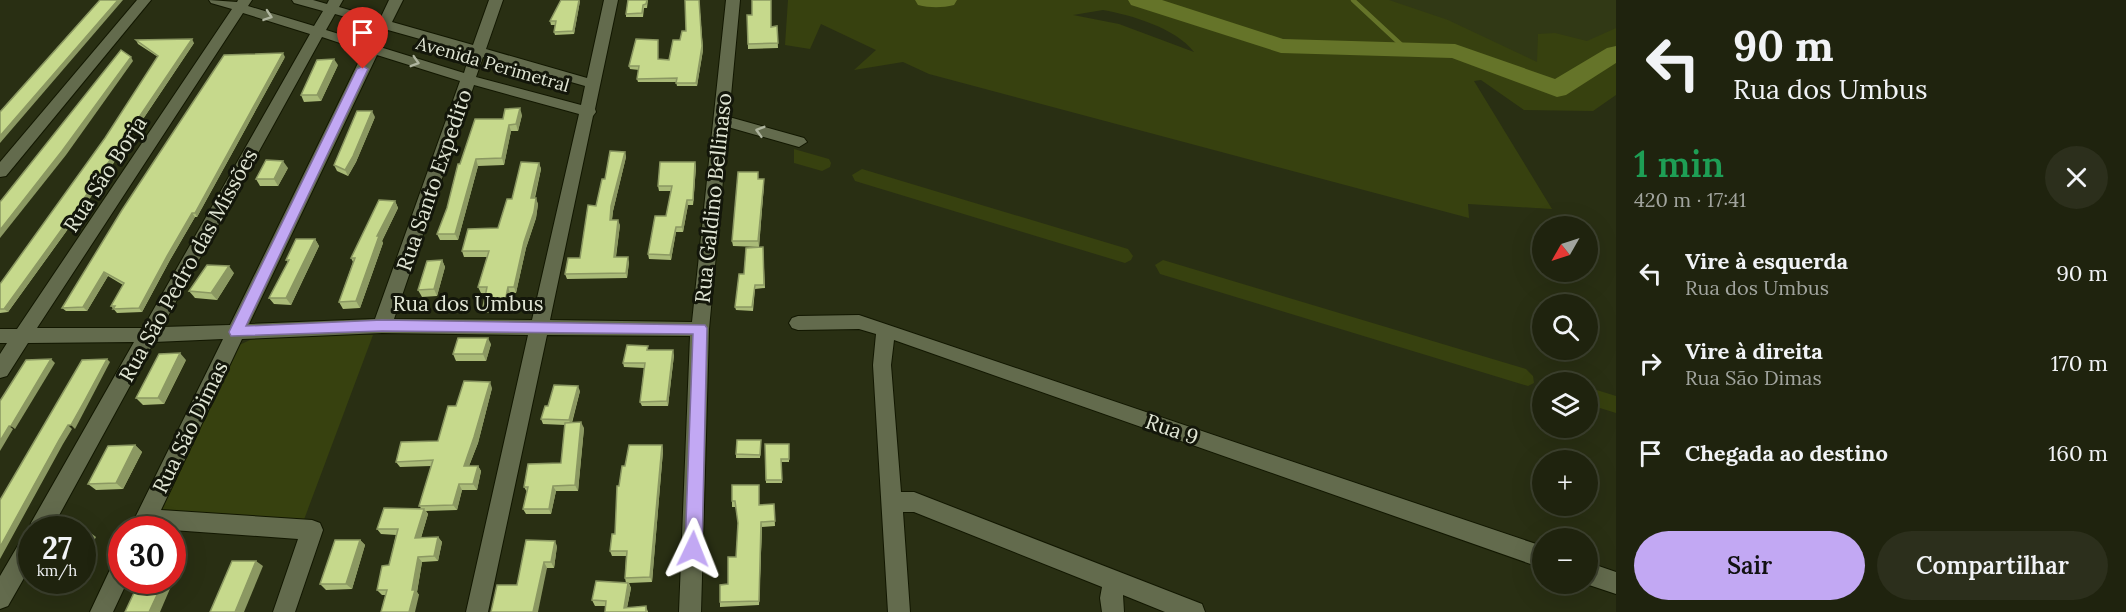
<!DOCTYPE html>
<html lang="pt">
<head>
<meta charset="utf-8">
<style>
	:root { --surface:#1f230e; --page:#2c2f1c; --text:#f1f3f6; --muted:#a1a49e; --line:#3c402e; --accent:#c2a8f3 }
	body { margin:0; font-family:Lora,serif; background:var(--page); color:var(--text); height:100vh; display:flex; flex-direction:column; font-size:22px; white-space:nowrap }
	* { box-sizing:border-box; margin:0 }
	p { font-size:20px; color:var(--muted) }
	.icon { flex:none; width:33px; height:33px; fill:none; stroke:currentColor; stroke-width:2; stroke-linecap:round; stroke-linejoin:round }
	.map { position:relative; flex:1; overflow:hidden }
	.panel { display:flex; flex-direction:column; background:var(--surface); width:510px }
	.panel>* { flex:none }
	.banner { background:#1f230e; color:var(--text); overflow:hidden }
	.needle { width:39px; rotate:231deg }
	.buttons { position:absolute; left:1532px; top:216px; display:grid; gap:12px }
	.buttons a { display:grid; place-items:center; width:66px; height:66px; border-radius:50%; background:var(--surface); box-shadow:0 6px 24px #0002,0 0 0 2px var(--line); font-size:30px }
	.speed { position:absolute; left:18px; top:516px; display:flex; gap:12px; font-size:30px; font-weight:700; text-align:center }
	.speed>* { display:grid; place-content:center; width:78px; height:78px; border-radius:50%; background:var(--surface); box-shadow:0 6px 24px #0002,0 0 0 2px var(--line); line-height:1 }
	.speed small { font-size:15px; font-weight:400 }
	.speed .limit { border:9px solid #d22; background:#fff; color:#111 }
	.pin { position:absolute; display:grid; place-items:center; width:51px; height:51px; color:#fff; margin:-62px -26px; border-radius:50% 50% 50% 0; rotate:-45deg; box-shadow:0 0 6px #0007 }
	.pin .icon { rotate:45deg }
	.me { position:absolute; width:66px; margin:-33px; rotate:2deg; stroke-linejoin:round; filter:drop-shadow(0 0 4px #0008) }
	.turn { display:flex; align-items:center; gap:21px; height:126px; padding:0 18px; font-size:27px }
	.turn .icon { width:78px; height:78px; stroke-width:2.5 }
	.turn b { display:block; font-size:42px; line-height:51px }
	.round { display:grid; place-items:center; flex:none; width:63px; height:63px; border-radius:32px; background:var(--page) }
	.summary { display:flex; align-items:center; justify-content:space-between; height:102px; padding:0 18px }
	h1 { font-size:36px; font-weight:600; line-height:45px; color:#1e9e55 }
	.action { display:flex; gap:12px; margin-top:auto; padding:12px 18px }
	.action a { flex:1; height:69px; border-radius:36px; background:var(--accent); color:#111; font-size:24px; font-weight:600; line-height:69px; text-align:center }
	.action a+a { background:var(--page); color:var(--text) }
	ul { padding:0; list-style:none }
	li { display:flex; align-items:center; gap:18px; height:90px; padding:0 18px }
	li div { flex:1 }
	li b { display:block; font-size:22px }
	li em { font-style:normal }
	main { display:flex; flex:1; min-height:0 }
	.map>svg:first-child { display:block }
	.built { fill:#313915 }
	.green { fill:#37410f; fill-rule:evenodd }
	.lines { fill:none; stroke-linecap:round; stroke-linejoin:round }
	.stream { stroke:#657429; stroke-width:4.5 }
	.river { fill:#657429; fill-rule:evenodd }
	.minor-casing { stroke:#121700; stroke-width:2 }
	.minor { fill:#636b4d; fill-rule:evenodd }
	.wall { fill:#aabb78 }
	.shaded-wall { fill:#8b9862 }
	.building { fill:#c6d98c; stroke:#8b9862; stroke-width:1.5 }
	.oneway { stroke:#afb59f }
	.route { fill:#c2a8f3; stroke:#7e6d9e; stroke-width:1.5 }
	.labels { text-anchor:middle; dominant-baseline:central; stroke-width:6; stroke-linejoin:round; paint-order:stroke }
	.far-street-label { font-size:18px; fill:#e1e6d5; stroke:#13160a }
	.street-label { font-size:21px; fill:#e1e6d5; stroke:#13160a }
</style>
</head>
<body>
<main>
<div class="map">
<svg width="1616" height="612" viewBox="0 0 1616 612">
	<rect width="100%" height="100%" fill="#292f13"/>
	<path class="built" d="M 914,0 L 1616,0 L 1616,83 L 1118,1 Z"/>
	<g class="green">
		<path d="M 788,0 L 1389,0 L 1448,20 L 1537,62 L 1538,34 L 1555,33 L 1587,41 L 1616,28 L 1616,95 L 1593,111 L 1524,110 L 1481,80 L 1474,81 L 1552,209 L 1468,204 L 1469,218 L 929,74 L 903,62 L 854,70 L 876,50 L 821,24 L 810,49 L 785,45 ZM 1103,10 C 1131,15 1176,28 1194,52 L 1119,24 L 1073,15 Z"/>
		<path d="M 794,149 L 829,159 L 831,163 L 830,167 L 822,171 L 794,163 Z"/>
		<path d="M 862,169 L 1128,249 L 1133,256 L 1131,260 L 1125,263 L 855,181 L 852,175 Z"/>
		<path d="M 1163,260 L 1526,369 L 1533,376 L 1534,383 L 1528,386 L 1160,274 L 1155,265 Z"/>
		<path d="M 261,335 L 373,335 L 302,525 L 159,513 L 237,346 Z"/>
		<path d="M 1587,387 L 1616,396 L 1616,413 L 1587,404 Z"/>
	</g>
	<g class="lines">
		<path class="stream" d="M 1353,0 L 1408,51"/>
		<g class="river">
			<path d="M 915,0 L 957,0 L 954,5 C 942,8 930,8 918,5 Z"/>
			<path d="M 1128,0 L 1162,0 L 1283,39 L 1455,44 L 1555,79 L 1607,48 L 1616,46 L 1616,63 L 1566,95 L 1557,97 L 1452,58 L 1281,53 L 1131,5 Z"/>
		</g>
		<defs>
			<g id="minor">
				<path d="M 137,0 L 151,0 L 6,176 L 0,177 L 0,162 Z"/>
				<path d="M 209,0 L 237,2 L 238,0 L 252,0 L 248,6 L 314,26 L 323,11 L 294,3 L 292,0 L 313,0 L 327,4 L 329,0 L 343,0 L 339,7 L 380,19 L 389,0 L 403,0 L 392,22 L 473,45 L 489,0 L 503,0 L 486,49 L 587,78 L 604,0 L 618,0 L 595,109 L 596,112 L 593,116 L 550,320 L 692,322 L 726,0 L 740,0 L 729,117 L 804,138 L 807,142 L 799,147 L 728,127 L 709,329 L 701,612 L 679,612 L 690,336 L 547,335 L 488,612 L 466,612 L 528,335 L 382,333 L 242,339 L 161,510 L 312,520 L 320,523 L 323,530 L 295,612 L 273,612 L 298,539 L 172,530 L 129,530 L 223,339 L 154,342 L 51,530 L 32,530 L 32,564 L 8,606 L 0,609 L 0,576 L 24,535 L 29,533 L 31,523 L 134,342 L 28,343 L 7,376 L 0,378 L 0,354 L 7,343 L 0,343 L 0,329 L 17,329 L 232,9 L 211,3 ZM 243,13 L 310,34 L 143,328 L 37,328 ZM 335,14 L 377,26 L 368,43 L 326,30 ZM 388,30 L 470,53 L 464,73 L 380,47 ZM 322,37 L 364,51 L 230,325 L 162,327 ZM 377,55 L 460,81 L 375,319 L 249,324 ZM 483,57 L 585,86 L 581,105 L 476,77 ZM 474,85 L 579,114 L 532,320 L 394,319 Z"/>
				<path d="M 859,315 L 1542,546 L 1542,568 L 894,340 L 891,365 L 901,492 L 914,492 L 1202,604 L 1205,612 L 1165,612 L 1123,595 L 1124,612 L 1102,612 L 1100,598 L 1102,587 L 914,512 L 903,512 L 910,612 L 888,612 L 873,365 L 876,334 L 859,329 L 798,330 L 792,328 L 789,323 L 792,318 L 798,316 Z"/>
				<path d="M 122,558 L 122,580 L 128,580 L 113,612 L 90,612 L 114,561 Z"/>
				<path d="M 1587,562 L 1616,572 L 1616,594 L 1586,584 Z"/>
			</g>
		</defs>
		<use href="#minor" class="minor-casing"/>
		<use href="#minor" class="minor"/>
	</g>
	<g class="wall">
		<path d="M 648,0 L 647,8 L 644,8 L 643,17 L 626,17 L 626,14 Z"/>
		<path d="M 699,0 L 703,50 L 697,86 L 677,86 L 676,82 L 638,82 L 637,79 L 639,70 L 630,69 L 629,66 L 658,40 L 658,59 L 669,60 L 686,31 Z"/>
		<path d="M 580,1 L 574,34 L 555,35 L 554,32 L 555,25 L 551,25 L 550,21 Z"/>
		<path d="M 747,15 L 772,27 L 777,26 L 778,48 L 748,49 Z"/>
		<path d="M 136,40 L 194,43 L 86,204 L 8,312 L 0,313 L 0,284 L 105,138 L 158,57 L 138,44 Z"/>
		<path d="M 285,57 L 197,217 L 195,217 L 170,260 L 142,312 L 117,313 L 111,306 L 123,285 L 108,276 L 87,311 L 66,311 L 62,308 Z"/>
		<path d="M 338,65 L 321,101 L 304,102 L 301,95 Z"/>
		<path d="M 522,115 L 518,131 L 511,131 L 504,165 L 478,166 L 458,240 L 440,240 L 437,234 L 447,208 L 460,164 L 503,119 Z"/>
		<path d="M 375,117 L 356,162 L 348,176 L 337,171 L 334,165 Z"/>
		<path d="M 625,152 L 626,157 L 613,211 L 612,220 L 620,225 L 616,257 L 629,262 L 627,278 L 567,279 L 565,274 L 580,258 L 605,179 Z"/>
		<path d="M 695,162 L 696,167 L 693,205 L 688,205 L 683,232 L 676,232 L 671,260 L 649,259 L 648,254 L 666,216 L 671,191 L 659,191 L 658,186 Z"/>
		<path d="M 539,163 L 541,169 L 535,198 L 538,204 L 536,218 L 526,248 L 516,293 L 510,293 L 506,312 L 485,313 L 483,307 L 486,293 L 481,293 L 478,287 L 487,257 L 464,257 L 462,251 L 498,228 L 512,199 Z"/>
		<path d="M 288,168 L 278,186 L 260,186 L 256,179 Z"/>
		<path d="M 759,179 L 764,179 L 764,184 L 759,247 L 733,246 L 732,241 Z"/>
		<path d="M 395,201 L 398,208 L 382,241 L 383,243 L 360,308 L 343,309 L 339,302 L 353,262 L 351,258 Z"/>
		<path d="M 315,239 L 319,246 L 291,305 L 274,304 L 269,298 L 288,262 L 286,260 Z"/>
		<path d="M 763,247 L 765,288 L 755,289 L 753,311 L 736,310 L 735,307 L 744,274 Z"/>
		<path d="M 442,260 L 445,267 L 437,296 L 422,297 L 418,290 Z"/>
		<path d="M 234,273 L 217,300 L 195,298 L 189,291 Z"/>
		<path d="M 491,344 L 486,361 L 456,361 L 453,354 Z"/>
		<path d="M 648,346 L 648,350 L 674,355 L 668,406 L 642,406 L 640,402 L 644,368 L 624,367 L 623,363 Z"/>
		<path d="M 186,360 L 164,404 L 143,405 L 136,398 Z"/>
		<path d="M 492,388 L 478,443 L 469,466 L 478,466 L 481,471 L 477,490 L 462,490 L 457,510 L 426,511 L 428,514 L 421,538 L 438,537 L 442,542 L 438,561 L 422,562 L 417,592 L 419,595 L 382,595 L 377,590 L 389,565 L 396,535 L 381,534 L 377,529 L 421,508 L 419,506 L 431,466 L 400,467 L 396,462 L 438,441 L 456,406 Z"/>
		<path d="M 580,391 L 572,423 L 584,428 L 578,491 L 556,491 L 551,514 L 526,514 L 523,509 L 527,492 L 524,487 L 561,463 L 565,425 L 543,424 L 541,419 L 548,406 Z"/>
		<path d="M 761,444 L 760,458 L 736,458 L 736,454 Z"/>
		<path d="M 765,444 L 789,444 L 789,462 L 781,462 L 782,483 L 766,483 Z"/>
		<path d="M 135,445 L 142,452 L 123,489 L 96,490 L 88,484 Z"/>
		<path d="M 662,445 L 663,451 L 652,582 L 629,583 L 631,588 L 627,608 L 646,606 L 648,612 L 605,612 L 606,606 L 595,606 L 592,600 L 626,583 L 625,578 L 626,556 L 612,556 L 610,551 L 615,534 L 619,486 L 625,466 Z"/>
		<path d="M 759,485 L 759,505 L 774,504 L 775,526 L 762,527 L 759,605 L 720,607 L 720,602 L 728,584 L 736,557 L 738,523 L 736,507 L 732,507 L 732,501 Z"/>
		<path d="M 360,540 L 365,545 L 352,589 L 326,590 L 320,584 Z"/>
		<path d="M 557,546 L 554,568 L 547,568 L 517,585 Z"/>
		<path d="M 47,580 L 74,580 L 74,581 L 50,582 Z"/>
	</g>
	<g class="shaded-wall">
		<path d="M 118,0 L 123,0 L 0,143 L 0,136 Z"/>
		<path d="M 579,0 L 580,1 L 574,34 L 573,31 Z"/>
		<path d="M 699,0 L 703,50 L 697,86 L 696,83 Z"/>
		<path d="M 192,39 L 194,43 L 86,204 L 8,312 L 4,309 Z"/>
		<path d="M 283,53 L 285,57 L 197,217 L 195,213 Z"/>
		<path d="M 131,57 L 133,61 L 66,155 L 0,238 L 0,230 Z"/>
		<path d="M 334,59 L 338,65 L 321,101 L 317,95 Z"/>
		<path d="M 520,108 L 522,115 L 518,131 L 516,124 Z"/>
		<path d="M 372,111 L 375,117 L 356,162 L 348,176 L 345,170 Z"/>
		<path d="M 509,125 L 511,131 L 504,165 L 502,158 Z"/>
		<path d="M 625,152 L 626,157 L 613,211 L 611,226 L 610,220 L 611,206 Z"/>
		<path d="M 476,159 L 478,166 L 458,240 L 455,234 Z"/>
		<path d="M 283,161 L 288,168 L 278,186 L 274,179 Z"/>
		<path d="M 695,162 L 696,167 L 693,205 L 693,200 Z"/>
		<path d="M 539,163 L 541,169 L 533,204 L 531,198 Z"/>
		<path d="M 764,179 L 764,184 L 759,247 L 758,241 Z"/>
		<path d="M 536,198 L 538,204 L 536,218 L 526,248 L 516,293 L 514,287 L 524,242 Z"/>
		<path d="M 687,200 L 688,205 L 683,232 L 682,227 Z"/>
		<path d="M 395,201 L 398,208 L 382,241 L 383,243 L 360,308 L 356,301 L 377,236 Z"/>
		<path d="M 192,213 L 195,217 L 170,260 L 142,312 L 139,308 L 167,256 Z"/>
		<path d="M 618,220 L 620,225 L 615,262 L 614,257 Z"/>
		<path d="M 676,227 L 676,232 L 671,260 L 670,255 Z"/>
		<path d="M 315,239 L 319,246 L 291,305 L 286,298 Z"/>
		<path d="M 628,257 L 629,262 L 627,278 L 626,273 Z"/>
		<path d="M 442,260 L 445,267 L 437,296 L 434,289 Z"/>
		<path d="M 229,266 L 234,273 L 217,300 L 211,293 Z"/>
		<path d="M 104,272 L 108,276 L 87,311 L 83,307 Z"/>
		<path d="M 508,287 L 510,293 L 506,312 L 504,306 Z"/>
		<path d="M 488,338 L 491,344 L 486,361 L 483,354 Z"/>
		<path d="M 673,350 L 674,355 L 668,406 L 667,401 Z"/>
		<path d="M 180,353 L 186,360 L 164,404 L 158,398 Z"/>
		<path d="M 51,359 L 55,363 L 15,429 L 11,426 Z"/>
		<path d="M 107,359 L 110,362 L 75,429 L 71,425 Z"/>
		<path d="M 490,382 L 492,388 L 478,443 L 467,471 L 464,466 Z"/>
		<path d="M 578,386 L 580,391 L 571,425 L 569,420 Z"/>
		<path d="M 581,422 L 584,428 L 578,491 L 575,485 Z"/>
		<path d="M 68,425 L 72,429 L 63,444 L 0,559 L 0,547 L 59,440 Z"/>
		<path d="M 9,426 L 13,429 L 0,451 L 0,441 Z"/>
		<path d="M 135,445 L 142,452 L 123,489 L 116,483 Z"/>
		<path d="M 662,445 L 663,451 L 652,582 L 650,577 Z"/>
		<path d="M 478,466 L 481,471 L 477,490 L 473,484 Z"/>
		<path d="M 459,484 L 462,490 L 457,510 L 453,505 Z"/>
		<path d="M 553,486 L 556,491 L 551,514 L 549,509 Z"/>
		<path d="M 424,509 L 428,514 L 419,544 L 415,538 Z"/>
		<path d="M 761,522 L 762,527 L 759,605 L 759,601 Z"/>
		<path d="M 88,531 L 96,537 L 82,564 L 82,542 Z"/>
		<path d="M 438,537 L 442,542 L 438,561 L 434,556 Z"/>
		<path d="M 360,540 L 365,545 L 352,589 L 346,584 Z"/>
		<path d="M 555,541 L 557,546 L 554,568 L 551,562 Z"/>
		<path d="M 418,557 L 422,562 L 417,592 L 419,595 L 415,612 L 409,612 L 412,590 Z"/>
		<path d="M 256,561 L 263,566 L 244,612 L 235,612 Z"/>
		<path d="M 544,562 L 547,568 L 538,612 L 533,612 Z"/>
		<path d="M 172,566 L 178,570 L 160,612 L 149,612 L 164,580 L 172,580 Z"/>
		<path d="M 628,583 L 631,588 L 626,612 L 624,608 Z"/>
	</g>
	<g class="building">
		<path d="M 100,0 L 118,0 L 0,136 L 0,112 Z"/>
		<path d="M 561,0 L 579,0 L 573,31 L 554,32 L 556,21 L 550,21 Z"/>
		<path d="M 628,0 L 647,0 L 646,4 L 643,5 L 642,13 L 626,14 Z"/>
		<path d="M 685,0 L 699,0 L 702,46 L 696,83 L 676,83 L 677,78 L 637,79 L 639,66 L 629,66 L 636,39 L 658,40 L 658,59 L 669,60 L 673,40 L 680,40 L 682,31 L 686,31 Z"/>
		<path d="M 752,0 L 771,0 L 771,27 L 777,26 L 778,43 L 748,44 L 747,15 L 752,15 Z"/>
		<path d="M 192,39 L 83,200 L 4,309 L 0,309 L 0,284 L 105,138 L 158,56 L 136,40 Z"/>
		<path d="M 121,50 L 131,57 L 62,151 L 0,230 L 0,202 Z"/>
		<path d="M 283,53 L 195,213 L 192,213 L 167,256 L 139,308 L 113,309 L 115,306 L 111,306 L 124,283 L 104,272 L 83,307 L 62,308 L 122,210 L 224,55 Z"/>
		<path d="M 334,59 L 317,95 L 301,95 L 317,60 Z"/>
		<path d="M 520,108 L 516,124 L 509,125 L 502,158 L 476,159 L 455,234 L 437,234 L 447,208 L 458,164 L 460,164 L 475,119 L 503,119 L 505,109 Z"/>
		<path d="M 357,111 L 372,111 L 353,156 L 345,170 L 334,165 Z"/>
		<path d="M 610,151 L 625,152 L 611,206 L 610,220 L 618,220 L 614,257 L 628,257 L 626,273 L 565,274 L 568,258 L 580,258 L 588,205 L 596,206 L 602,179 L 605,179 Z"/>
		<path d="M 266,160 L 283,161 L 274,179 L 256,179 Z"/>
		<path d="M 521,162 L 539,163 L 531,198 L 536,198 L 534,212 L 524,242 L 514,287 L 508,287 L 504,306 L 483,307 L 487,287 L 478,287 L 489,251 L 462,251 L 468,229 L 498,228 L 507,199 L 512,199 Z"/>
		<path d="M 660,162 L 695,162 L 693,200 L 687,200 L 682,227 L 676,227 L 670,255 L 648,254 L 655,216 L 666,216 L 672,186 L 658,186 Z"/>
		<path d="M 738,172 L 758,172 L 758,179 L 764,179 L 758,241 L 732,241 Z"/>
		<path d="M 379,200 L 395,201 L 377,236 L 379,236 L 356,301 L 339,302 L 355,258 L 351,258 Z"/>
		<path d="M 296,239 L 315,239 L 286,298 L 269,298 L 289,260 L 286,260 Z"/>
		<path d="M 763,247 L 764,285 L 755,285 L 752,307 L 735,307 L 739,274 L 744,274 L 746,248 Z"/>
		<path d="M 442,260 L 434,289 L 418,290 L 427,261 Z"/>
		<path d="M 207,265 L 229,266 L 211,293 L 189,291 Z"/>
		<path d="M 458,338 L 488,338 L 483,354 L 453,354 Z"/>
		<path d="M 627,345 L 648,346 L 647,350 L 673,350 L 667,401 L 640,402 L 645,363 L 623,363 Z"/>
		<path d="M 180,353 L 158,398 L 136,398 L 159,354 Z"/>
		<path d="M 51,359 L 11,426 L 9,426 L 0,441 L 0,401 L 26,360 Z"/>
		<path d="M 107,359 L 85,400 L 71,425 L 68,425 L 59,440 L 0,547 L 0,500 L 82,360 Z"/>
		<path d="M 464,381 L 490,382 L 474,437 L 464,466 L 478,466 L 473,484 L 459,484 L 453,505 L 419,506 L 433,460 L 396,462 L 401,442 L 438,441 L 448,406 L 456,406 Z"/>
		<path d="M 554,385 L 578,386 L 569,420 L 541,419 L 545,406 L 548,406 Z"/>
		<path d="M 581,422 L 575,485 L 553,486 L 549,509 L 523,509 L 528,487 L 524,487 L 528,464 L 561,463 L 565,423 Z"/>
		<path d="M 737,440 L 761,440 L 760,455 L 736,454 Z"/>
		<path d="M 765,444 L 789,444 L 789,459 L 781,459 L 782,480 L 766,480 Z"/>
		<path d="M 135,445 L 116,483 L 88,484 L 108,446 Z"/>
		<path d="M 629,445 L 662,445 L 650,577 L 625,578 L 627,551 L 610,551 L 612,534 L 615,534 L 617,486 L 619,486 L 622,466 L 625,466 Z"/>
		<path d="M 732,485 L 759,485 L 759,505 L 774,504 L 775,521 L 761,522 L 759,601 L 720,602 L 720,585 L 728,584 L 728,557 L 736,557 L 738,523 L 735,501 L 732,501 Z"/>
		<path d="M 384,508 L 424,509 L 415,538 L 438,537 L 434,556 L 418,557 L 412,590 L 415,590 L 409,612 L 381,612 L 387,590 L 377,590 L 382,566 L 389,565 L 398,529 L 377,529 Z"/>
		<path d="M 82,531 L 88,531 L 82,542 Z"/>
		<path d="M 335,540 L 360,540 L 346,584 L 320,584 Z"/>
		<path d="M 526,540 L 555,541 L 551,562 L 544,562 L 533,612 L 491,612 L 497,585 L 517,585 Z"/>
		<path d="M 232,561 L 256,561 L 235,612 L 210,612 Z"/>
		<path d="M 140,580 L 164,580 L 149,612 L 125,612 Z"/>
		<path d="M 596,581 L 628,583 L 624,608 L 646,606 L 646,612 L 605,612 L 606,601 L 592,600 Z"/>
	</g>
	<defs><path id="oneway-chevron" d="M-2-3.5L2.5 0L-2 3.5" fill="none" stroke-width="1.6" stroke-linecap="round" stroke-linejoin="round" transform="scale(1.5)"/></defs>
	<g class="oneway">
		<use href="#oneway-chevron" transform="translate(268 16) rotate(19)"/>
		<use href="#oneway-chevron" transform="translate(415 62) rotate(17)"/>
		<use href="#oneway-chevron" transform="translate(760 131) rotate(-164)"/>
	</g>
	<path class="route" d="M 363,66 L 368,69 L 246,326 L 382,320 L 705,325 L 707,328 L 702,549 L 699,554 L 693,556 L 687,554 L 685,549 L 693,334 L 382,331 L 231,336 L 229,332 L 357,69 Z"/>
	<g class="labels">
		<g class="far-street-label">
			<text transform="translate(493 64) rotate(16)">Avenida Perimetral</text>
		</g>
		<g class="street-label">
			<text transform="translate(105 174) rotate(-57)">Rua São Borja</text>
			<text transform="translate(434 180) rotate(-71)">Rua Santo Expedito</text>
			<text transform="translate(713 198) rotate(-84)">Rua Galdino Bellinaso</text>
			<text transform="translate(188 265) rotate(-61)">Rua São Pedro das Missões</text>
			<text x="468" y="303">Rua dos Umbus</text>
			<text transform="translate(190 427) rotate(-64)">Rua São Dimas</text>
			<text transform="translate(1172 429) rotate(19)">Rua 9</text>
		</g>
	</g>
</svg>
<div class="buttons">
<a><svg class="needle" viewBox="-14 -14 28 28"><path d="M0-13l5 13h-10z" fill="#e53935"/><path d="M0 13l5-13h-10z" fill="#a1a49e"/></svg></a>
<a><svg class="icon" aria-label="search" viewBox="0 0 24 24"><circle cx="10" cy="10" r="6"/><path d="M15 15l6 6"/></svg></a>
<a><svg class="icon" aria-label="layers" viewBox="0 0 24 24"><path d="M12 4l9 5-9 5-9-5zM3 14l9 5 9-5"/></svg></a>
<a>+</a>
<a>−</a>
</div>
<div class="speed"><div>27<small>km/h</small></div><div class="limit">30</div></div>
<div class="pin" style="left:363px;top:69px;background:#d93025"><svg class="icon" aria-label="arrive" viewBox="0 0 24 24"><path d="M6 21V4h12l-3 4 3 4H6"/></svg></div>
<svg class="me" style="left:693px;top:549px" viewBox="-20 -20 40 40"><path d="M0-17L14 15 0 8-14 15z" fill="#c2a8f3" stroke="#fff" stroke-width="4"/></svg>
</div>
<section class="panel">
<div class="banner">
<div class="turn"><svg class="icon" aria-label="left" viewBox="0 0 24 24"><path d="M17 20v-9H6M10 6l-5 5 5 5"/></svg><div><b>90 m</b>Rua dos Umbus</div></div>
</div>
<div class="summary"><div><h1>1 min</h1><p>420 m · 17:41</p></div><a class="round"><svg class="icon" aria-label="close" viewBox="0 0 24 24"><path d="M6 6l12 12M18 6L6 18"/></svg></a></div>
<ul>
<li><svg class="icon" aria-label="left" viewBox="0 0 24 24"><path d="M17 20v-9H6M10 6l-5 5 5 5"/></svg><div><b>Vire à esquerda</b><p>Rua dos Umbus</p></div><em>90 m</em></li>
<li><svg class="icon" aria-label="right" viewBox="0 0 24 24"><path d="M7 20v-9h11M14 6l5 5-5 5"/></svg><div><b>Vire à direita</b><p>Rua São Dimas</p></div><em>170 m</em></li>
<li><svg class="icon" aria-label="arrive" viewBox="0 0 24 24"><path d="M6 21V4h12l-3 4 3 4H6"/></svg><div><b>Chegada ao destino</b></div><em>160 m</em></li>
</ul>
<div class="action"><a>Sair</a><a>Compartilhar</a></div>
</section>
</main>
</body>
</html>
